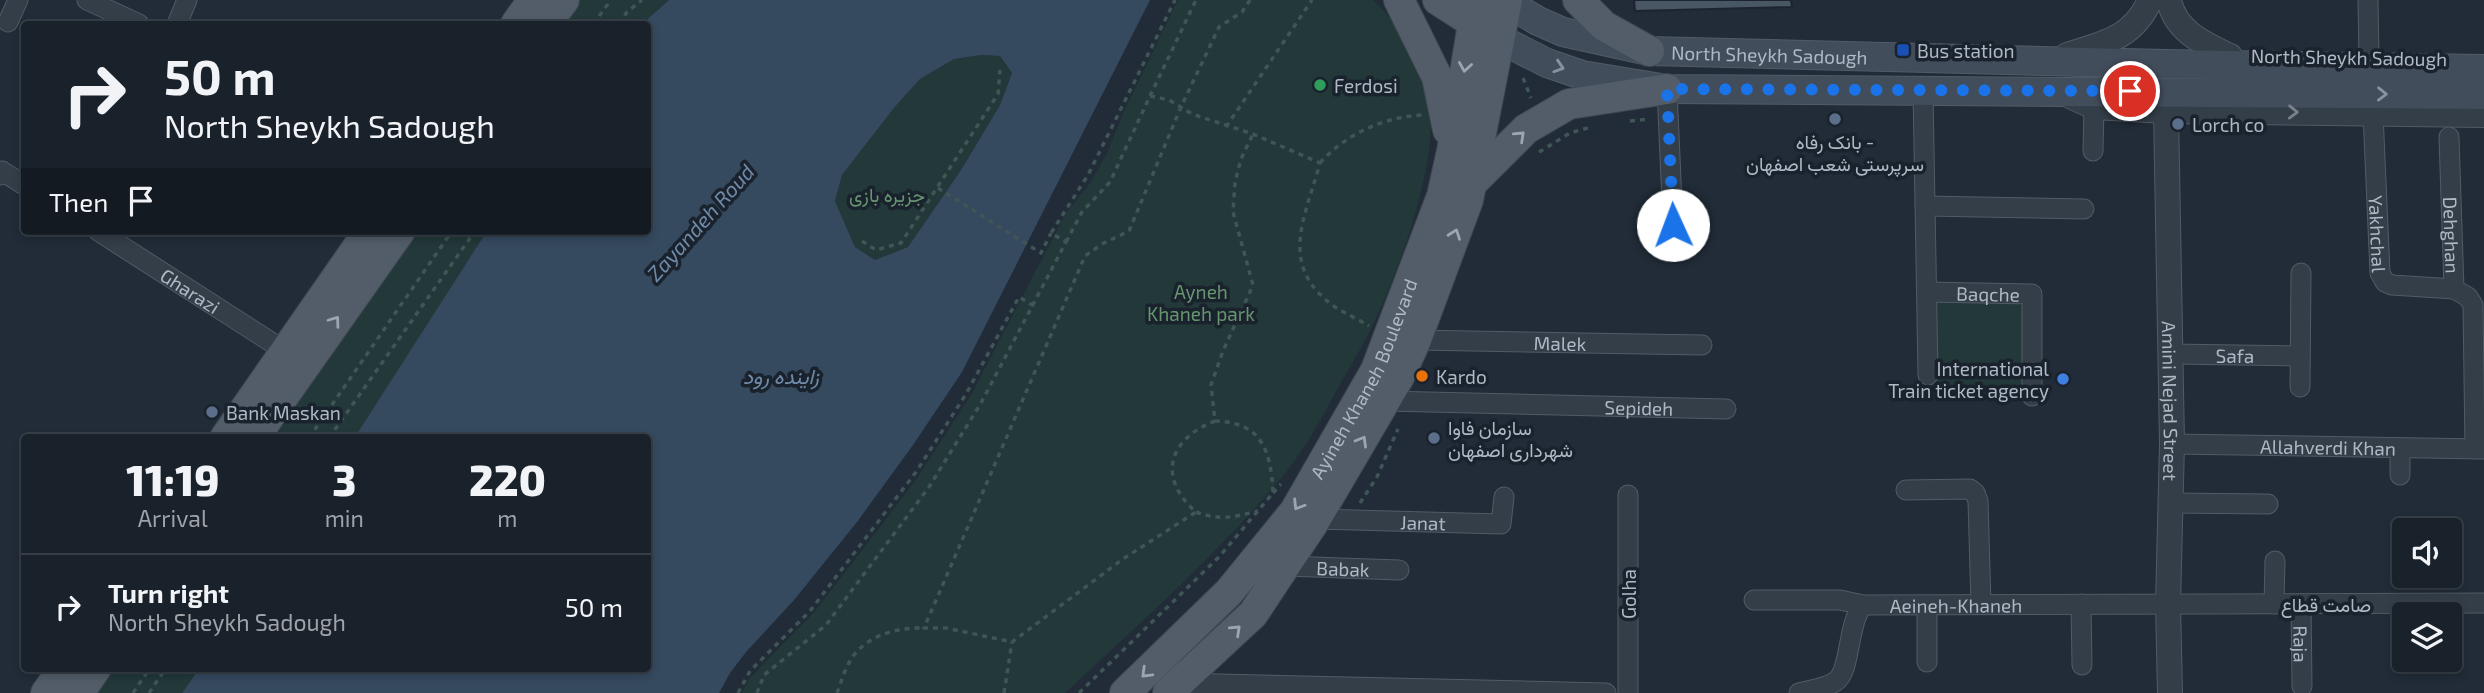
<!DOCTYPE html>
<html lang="en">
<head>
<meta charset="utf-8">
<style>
	:root { --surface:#19212a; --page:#222932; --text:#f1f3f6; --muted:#9fa3a8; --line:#373e47 }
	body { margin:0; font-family:"Exo 2",Vazirmatn,sans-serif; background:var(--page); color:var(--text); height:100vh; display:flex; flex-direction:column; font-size:26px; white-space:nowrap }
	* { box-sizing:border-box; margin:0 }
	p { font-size:23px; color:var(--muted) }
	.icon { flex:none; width:38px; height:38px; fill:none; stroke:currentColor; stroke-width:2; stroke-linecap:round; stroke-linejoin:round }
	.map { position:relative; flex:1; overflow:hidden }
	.drawer { position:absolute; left:21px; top:434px; width:630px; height:238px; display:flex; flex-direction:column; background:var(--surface); border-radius:7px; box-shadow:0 4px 10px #0003,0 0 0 2px var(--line) }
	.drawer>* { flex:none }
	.guide { position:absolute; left:21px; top:21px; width:630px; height:214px; border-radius:7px; box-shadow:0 4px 10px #0003,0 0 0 2px var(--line); background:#19212a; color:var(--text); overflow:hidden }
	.controls { position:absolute; left:2392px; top:518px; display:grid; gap:14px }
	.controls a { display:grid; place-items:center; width:70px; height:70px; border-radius:7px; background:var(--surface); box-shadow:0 4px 10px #0003,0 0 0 2px var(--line); font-size:35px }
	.pin { position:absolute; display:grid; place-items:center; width:60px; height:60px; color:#fff; margin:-30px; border:4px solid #fff; border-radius:50%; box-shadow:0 2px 7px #0007 }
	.me { position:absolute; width:77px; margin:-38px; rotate:358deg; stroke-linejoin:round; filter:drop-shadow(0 0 5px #0008) }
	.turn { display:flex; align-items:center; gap:24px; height:147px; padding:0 28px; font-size:32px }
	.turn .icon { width:91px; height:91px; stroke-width:2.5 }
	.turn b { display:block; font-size:49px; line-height:60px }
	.then { display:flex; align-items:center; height:66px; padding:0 28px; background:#0003; gap:14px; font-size:26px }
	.eta { display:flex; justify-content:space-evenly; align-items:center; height:119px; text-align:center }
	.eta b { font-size:42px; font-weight:800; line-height:49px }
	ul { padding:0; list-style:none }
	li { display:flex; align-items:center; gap:21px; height:105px; padding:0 28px; border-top:2px solid var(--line) }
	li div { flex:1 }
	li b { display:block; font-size:26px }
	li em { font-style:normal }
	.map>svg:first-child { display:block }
	.green { fill:#233839 }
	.water { fill:#35495f; fill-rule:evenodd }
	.building { fill:#495664; stroke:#1c252f; stroke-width:2 }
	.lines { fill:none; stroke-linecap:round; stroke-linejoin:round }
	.minor-casing { stroke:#525b66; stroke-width:21 }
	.tertiary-casing { stroke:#525b66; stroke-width:26 }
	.secondary-casing { stroke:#525b66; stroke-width:30 }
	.primary-casing { stroke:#3e4752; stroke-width:32 }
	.path { stroke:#405556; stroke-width:3.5; stroke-dasharray:5 5; stroke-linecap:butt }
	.minor { stroke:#343e48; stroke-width:19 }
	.tertiary { stroke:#343e48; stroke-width:24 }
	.secondary { stroke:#424d5b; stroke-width:28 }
	.primary { stroke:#525d69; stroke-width:30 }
	.oneway { stroke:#9ca6b3 }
	.oneway2 { stroke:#8993a0 }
	.oneway3 { stroke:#78818d }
	.route { stroke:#1a73e8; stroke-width:12; stroke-dasharray:0 21.6 }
	.transit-dot { fill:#1a4fb4; stroke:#1a232d; stroke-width:2.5 }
	.leisure-dot { fill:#2e9e5b; stroke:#1a232d; stroke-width:2.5 }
	.service-dot { fill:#5c6f8a; stroke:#1a232d; stroke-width:2.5 }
	.food-dot { fill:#e8710a; stroke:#1a232d; stroke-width:2.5 }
	.shop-dot { fill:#3f7fe0; stroke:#1a232d; stroke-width:2.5 }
	.labels { text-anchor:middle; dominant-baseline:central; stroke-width:7; stroke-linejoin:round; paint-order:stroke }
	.poi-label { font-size:19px; fill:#afb8c5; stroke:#1a232d; text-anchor:start }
	.street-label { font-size:19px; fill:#afb8c5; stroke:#1a232d }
	.park-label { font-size:19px; fill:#66956f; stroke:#1a232d }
	.water-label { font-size:21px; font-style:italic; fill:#708ba9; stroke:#1a232d }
</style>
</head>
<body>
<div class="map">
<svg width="2484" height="693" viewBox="0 0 2484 693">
	<rect width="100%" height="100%" fill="#212c38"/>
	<g class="green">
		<path d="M 567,0 L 669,0 L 642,24 L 550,24 Z"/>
		<path d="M 1178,0 L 1373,0 C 1400,24 1420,61 1428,95 C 1442,153 1401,267 1375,320 C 1364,344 1350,367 1337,390 C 1322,417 1306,447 1287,471 C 1221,552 1141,622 1065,693 L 742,693 L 748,680 L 816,610 L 913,484 L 971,395 L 1066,213 L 1091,182 L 1107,153 L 1124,111 Z"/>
		<path d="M 982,55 L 1000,56 L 1012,73 L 1000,105 L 961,170 L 908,247 L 875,260 L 855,247 L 835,201 L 842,175 L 894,108 L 920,79 L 954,59 Z"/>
		<path d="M 407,231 L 498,231 L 355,437 L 262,438 Z"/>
		<path d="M 1932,297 L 2025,298 L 2025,394 L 1933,393 Z"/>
		<path d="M 101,669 L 199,669 L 182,693 L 84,693 Z"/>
	</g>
	<path class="water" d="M 669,0 L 1150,0 L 962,372 L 913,445 L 857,522 L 794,600 L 746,652 L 730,673 L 719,693 L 182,693 L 199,669 L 648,668 L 648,438 L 355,437 L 487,231 L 648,231 L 648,24 L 642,24 ZM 981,55 L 1000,56 L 1012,73 L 1000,105 L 961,170 L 908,247 L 875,260 L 855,247 L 835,201 L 842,175 L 894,108 L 920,79 L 954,59 Z"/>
	<path class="building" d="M 1634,0 L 1791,0 L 1792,7 L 1635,11 Z"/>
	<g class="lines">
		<defs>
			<g id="minor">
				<path d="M 87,0 L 139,24"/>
				<path d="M 2368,0 L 2369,58"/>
				<path d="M 8,22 L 18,0"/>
				<path d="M 177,24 L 187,0"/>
				<path d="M 1667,89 L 1673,225"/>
				<path d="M 1923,90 L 1928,375"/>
				<path id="s1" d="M 2373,113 L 2380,273 L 2385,282 L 2392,285 L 2454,289"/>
				<path id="s2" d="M 2449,137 L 2454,289 L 2468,297 L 2473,305 L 2475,449"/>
				<path d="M 2093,151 L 2094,107"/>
				<path d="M 0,175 L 2,171 L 24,185"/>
				<path d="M 1925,206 L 2084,209"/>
				<path id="s3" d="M 98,231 L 285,351"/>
				<path id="s4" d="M 1927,292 L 2032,294 L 2032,396"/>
				<path id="s5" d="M 1416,340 L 1702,345"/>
				<path id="s6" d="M 2172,354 L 2300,356"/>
				<path d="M 2300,387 L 2301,273"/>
				<path id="s7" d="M 1385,401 L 1726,409"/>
				<path id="s8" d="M 2172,444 L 2484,449"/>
				<path d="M 2400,475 L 2400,448"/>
				<path d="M 1906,490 L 1970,489 L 1975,493 L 1978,501 L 1981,604"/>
				<path d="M 2171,503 L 2268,504"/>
				<path id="s9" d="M 1316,519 L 1501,524 L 1504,497"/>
				<path id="s10" d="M 1285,566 L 1399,570"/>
				<path d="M 1754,600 L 1840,600 L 1863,605"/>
				<path d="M 2081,604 L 2082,665"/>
				<path d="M 2274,604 L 2275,561"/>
				<path id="s11" d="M 2301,604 L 2302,686"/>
				<path d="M 1927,662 L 1927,605"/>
				<path d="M 1179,683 L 1606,693"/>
				<path d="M 1628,693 L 1628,495"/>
				<path id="s12" d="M 1799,693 C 1810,690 1827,688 1836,681 C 1851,671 1847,624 1863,605 L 2484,603"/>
			</g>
			<g id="tertiary">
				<path d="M 2169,0 C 2175,31 2203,43 2230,56"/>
				<path d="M 2067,55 C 2103,43 2133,39 2150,0"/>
				<path d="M 2061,92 L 2094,107 L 2166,111 L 2484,115"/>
				<path id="s13" d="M 2166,111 L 2172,444 L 2168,604 L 2170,693"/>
			</g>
			<g id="secondary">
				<path id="s14" d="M 1506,2 L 1538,21 L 1563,32 L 1649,51 L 2166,64 L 2484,69"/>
				<path d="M 1498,38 L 1547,63 L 1582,75 L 1667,89 L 2484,95"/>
			</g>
			<g id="primary">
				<path d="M 1399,0 L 1437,77 L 1448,130"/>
				<path d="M 1438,0 L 1488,32"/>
				<path d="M 1578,0 L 1604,26 L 1649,51"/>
				<path d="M 516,24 L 533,0"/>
				<path d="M 546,24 L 564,0"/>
				<path d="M 1471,184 L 1526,129 L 1569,104 L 1667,89"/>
				<path d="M 225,438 L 369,231"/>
				<path d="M 254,438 L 400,231"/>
				<path d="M 46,693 L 64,668"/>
				<path d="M 79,693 L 96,668"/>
				<path id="s15" d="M 1125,693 L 1229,592 L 1295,511 L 1376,370 L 1442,196 L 1452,151 L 1477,0"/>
				<path d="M 1168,693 L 1253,614 L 1314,522 L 1399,377 L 1416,340 L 1468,200 L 1507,0"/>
			</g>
		</defs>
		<use href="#minor" class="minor-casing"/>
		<use href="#tertiary" class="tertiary-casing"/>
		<use href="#secondary" class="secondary-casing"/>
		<use href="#primary" class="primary-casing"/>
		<g class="path">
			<path d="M 1250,0 L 1242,12 L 1219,27 L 1181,107 L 1129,231 L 1102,244 L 1085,256 L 924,628 L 946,628 L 1012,642 L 1123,559 L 1196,512 C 1157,478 1168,439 1215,421 L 1211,385 L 1223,351 L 1253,285 L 1233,212 L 1235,182 L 1241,159 L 1253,134"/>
			<path d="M 593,24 L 611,0"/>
			<path d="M 619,24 L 627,12 L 642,0"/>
			<path d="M 1523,78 L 1531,98"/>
			<path d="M 1150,96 L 1196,0"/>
			<path d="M 1630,121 L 1650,119"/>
			<path d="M 1226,127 L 1312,0"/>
			<path d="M 1539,152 L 1570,133 L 1591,127"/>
			<path d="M 1320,163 C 1346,134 1383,117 1423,115"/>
			<path d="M 938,188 L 1041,253 L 1051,233"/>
			<path d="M 862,241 L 876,250 L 901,243 L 998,94 L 1000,70"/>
			<path d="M 1066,242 L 1082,212 L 1110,182 L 1150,96 L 1169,100 L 1192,114 L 1253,134 L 1320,163 C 1305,218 1277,266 1335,307 C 1346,314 1358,319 1369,326"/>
			<path d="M 309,438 L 452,231"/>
			<path d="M 329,438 L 475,231"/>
			<path d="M 1273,493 L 1281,484"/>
			<path d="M 1360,503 L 1377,477 L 1398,429"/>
			<path d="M 1196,512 C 1220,521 1235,517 1258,511"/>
			<path d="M 133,693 L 150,668"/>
			<path d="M 149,693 L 166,668"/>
			<path d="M 738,693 L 750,671 L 810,611 L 916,472 L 966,394 L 1019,297 L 1034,306"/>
			<path d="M 757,693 L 764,675 L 826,625 L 929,487 L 981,403 L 1066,242 L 1051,233 L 1088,175 L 1175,0"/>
			<path d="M 837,693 C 841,683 844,671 850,661 C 864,636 897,627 924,628"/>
			<path d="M 1004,693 L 1012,642"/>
			<path d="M 1079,693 L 1219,557 L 1273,493 C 1271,451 1262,422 1215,421"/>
		</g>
		<use href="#minor" class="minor"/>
		<use href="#tertiary" class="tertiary"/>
		<use href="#secondary" class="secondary"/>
		<use href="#primary" class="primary"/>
	</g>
	<defs><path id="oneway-chevron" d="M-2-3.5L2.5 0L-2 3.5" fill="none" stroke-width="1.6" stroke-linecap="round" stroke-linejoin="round" transform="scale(1.75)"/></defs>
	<g class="oneway">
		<use href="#oneway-chevron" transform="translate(1465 67) rotate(99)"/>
		<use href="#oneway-chevron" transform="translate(1520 136) rotate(-43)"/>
		<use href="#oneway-chevron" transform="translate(1455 234) rotate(-70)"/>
		<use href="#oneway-chevron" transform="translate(335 321) rotate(-54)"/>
		<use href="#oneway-chevron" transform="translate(1362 441) rotate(-60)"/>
		<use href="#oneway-chevron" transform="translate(1298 505) rotate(122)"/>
		<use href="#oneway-chevron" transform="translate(1236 630) rotate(-43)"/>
		<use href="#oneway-chevron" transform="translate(1146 673) rotate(136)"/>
	</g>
	<g class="oneway2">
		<use href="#oneway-chevron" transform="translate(1559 67) rotate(18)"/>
		<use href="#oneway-chevron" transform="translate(2382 94) rotate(1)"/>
	</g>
	<use class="oneway3" href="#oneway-chevron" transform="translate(2293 112) rotate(1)"/>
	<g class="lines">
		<path class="route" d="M 1673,225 L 1667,89 L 2130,91"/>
	</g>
	<rect class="transit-dot" x="1896" y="43" width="14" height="14" rx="3.5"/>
	<circle class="leisure-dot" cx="1320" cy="85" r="7"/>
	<g class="service-dot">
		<circle cx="1835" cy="119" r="7"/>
		<circle cx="2178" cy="124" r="7"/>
		<circle cx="212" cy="412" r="7"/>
		<circle cx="1434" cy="438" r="7"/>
	</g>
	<circle class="food-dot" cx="1422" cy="376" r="7"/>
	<circle class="shop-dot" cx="2063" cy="379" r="7"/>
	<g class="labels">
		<g class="poi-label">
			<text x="1917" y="50">Bus station</text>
			<text x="1334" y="85">Ferdosi</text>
			<text x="2192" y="124">Lorch co</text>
			<text x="1835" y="141" text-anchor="middle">بانک رفاه -<tspan x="1835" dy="22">سرپرستی شعب اصفهان</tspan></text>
			<text x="2049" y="368" text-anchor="end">International<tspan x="2049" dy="22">Train ticket agency</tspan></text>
			<text x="1436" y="376">Kardo</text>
			<text x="226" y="412">Bank Maskan</text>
			<text x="1448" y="427">سازمان فاوا<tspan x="1448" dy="22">شهرداری اصفهان</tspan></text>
		</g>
		<g class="street-label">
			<text stroke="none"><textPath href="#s14" startOffset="273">North Sheykh Sadough</textPath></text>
			<text transform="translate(2349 57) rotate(1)">North Sheykh Sadough</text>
			<text stroke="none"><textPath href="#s1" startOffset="121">Yakhchal</textPath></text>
			<text stroke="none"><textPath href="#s2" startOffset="98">Dehghan</textPath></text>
			<text stroke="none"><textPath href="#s3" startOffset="110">Gharazi</textPath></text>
			<text stroke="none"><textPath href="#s4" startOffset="61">Baqche</textPath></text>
			<text stroke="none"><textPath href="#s5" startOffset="144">Malek</textPath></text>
			<text stroke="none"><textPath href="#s6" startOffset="63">Safa</textPath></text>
			<text stroke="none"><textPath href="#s15" startOffset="399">Ayineh Khaneh Boulevard</textPath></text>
			<text stroke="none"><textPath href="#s13" startOffset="290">Amini Nejad Street</textPath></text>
			<text stroke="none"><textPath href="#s7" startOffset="254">Sepideh</textPath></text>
			<text stroke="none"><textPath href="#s8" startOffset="156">Allahverdi Khan</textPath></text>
			<text stroke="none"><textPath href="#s9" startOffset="107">Janat</textPath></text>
			<text stroke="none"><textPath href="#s10" startOffset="58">Babak</textPath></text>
			<text transform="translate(1628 594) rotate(-90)">Golha</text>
			<text x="2326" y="604">صامت قطاع</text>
			<text stroke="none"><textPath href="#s12" startOffset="214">Aeineh-Khaneh</textPath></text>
			<text stroke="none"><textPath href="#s11" startOffset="40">Raja</textPath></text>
		</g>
		<g class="park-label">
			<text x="887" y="194">جزیره بازی</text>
			<text x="1201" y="291">Ayneh<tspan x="1201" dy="22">Khaneh park</tspan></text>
		</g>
		<g class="water-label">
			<text transform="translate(700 222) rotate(-48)">Zayandeh Roud</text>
			<text x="781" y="375">زاینده رود</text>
		</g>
	</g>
</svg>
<div class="controls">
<a><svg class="icon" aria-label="sound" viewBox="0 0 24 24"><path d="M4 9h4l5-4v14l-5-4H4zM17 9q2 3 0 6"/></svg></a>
<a><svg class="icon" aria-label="layers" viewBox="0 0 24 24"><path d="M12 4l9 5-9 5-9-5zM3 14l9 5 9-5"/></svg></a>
</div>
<div class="pin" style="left:2130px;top:91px;background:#d93025"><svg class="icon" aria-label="arrive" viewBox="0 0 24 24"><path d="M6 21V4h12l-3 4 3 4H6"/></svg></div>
<svg class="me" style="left:1673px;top:225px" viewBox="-20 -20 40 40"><circle r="19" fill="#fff"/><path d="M0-13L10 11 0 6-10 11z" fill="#1a73e8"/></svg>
<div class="guide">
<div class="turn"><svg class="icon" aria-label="right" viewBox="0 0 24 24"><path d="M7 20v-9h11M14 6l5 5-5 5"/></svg><div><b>50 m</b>North Sheykh Sadough</div></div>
<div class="then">Then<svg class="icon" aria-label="arrive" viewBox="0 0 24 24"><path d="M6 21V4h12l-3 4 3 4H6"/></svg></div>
</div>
<section class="drawer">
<div class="eta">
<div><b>11:19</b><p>Arrival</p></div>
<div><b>3</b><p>min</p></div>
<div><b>220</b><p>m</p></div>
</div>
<ul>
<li><svg class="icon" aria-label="right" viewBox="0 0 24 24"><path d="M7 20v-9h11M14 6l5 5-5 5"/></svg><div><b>Turn right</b><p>North Sheykh Sadough</p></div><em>50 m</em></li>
</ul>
</section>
</div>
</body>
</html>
